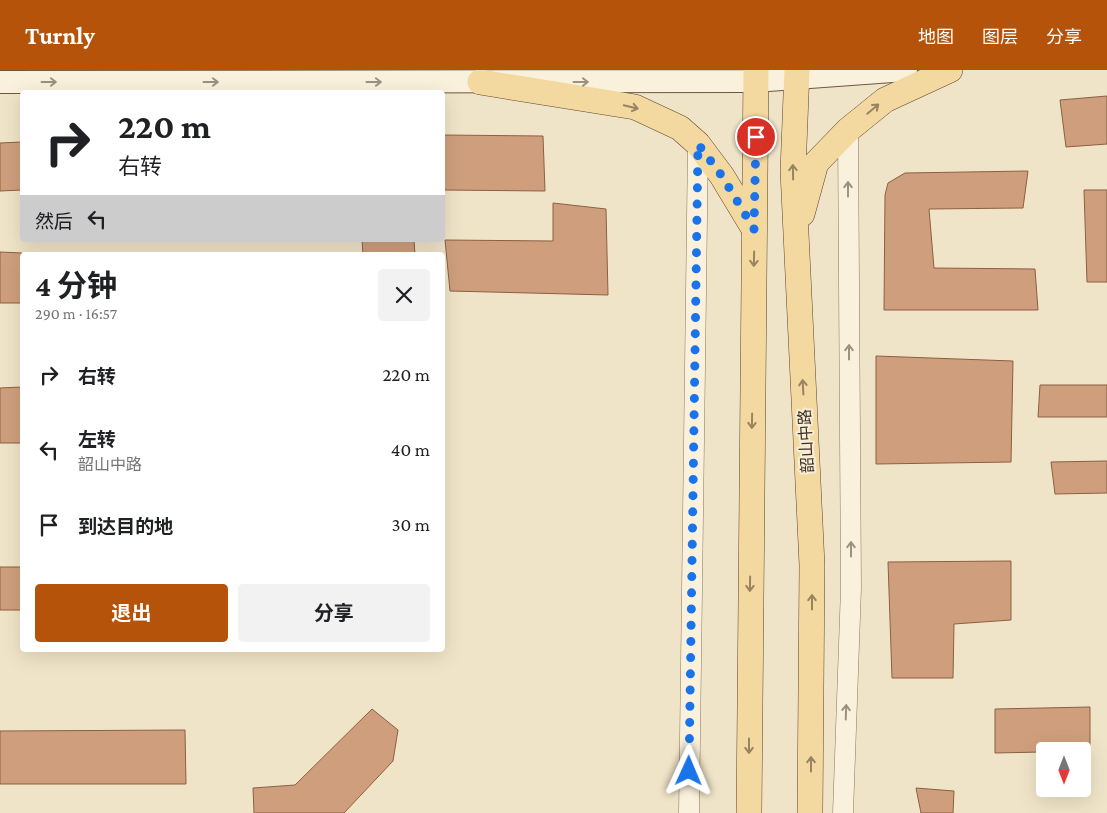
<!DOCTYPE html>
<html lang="zh">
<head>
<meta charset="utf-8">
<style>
	:root { --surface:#fff; --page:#f2f2f2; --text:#202124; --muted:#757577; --accent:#b45309 }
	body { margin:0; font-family:"Crimson Pro","Noto Sans SC",serif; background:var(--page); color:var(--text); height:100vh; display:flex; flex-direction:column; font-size:19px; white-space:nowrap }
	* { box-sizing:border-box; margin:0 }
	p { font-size:16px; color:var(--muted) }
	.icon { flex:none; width:28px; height:28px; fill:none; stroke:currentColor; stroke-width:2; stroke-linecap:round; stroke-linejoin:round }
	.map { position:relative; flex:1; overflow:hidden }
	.details { position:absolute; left:20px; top:182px; width:425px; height:400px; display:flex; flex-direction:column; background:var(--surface); border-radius:5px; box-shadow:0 5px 20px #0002 }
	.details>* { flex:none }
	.banner { position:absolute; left:20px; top:20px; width:425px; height:152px; border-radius:5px; box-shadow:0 5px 20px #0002; background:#fff; color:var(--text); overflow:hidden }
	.needle { width:32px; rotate:180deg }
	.buttons { position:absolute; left:1036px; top:672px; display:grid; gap:10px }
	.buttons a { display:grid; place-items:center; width:55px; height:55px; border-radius:5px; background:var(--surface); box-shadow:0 5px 20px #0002; font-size:25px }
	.pin { position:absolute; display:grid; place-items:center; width:42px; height:42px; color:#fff; margin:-21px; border:2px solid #fff; border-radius:50%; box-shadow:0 1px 5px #0007 }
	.me { position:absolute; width:55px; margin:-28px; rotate:1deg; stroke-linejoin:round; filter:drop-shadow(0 0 4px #0008) }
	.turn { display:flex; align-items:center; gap:18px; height:105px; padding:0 15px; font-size:22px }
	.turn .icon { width:65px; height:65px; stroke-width:2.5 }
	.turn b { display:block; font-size:35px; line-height:42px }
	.then { display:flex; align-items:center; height:48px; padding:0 15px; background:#0003; gap:10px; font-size:19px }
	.round { display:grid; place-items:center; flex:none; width:52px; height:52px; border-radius:5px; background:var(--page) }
	.summary { display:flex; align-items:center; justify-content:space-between; height:85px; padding:0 15px }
	h1 { font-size:30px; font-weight:700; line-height:38px }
	.button { display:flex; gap:10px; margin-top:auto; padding:10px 15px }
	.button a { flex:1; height:58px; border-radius:5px; background:var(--accent); color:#fff; font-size:20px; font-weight:700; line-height:58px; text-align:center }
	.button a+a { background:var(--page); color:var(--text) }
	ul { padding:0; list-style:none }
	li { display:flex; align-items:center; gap:15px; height:75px; padding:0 15px }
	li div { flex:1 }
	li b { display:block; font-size:19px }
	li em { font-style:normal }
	header { display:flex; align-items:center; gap:30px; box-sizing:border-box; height:70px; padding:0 25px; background:var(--accent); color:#fff }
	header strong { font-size:24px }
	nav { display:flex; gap:28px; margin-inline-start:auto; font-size:18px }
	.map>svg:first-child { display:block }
	.building { fill:#cf9f7d; stroke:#8d5f41 }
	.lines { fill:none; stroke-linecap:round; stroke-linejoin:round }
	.tertiary-casing { stroke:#8d765c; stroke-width:21 }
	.secondary-casing { stroke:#6f573f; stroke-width:24 }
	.primary-casing { stroke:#5b4430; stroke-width:26 }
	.tertiary { stroke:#faf1dc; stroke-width:20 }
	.secondary { stroke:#faf1dc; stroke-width:22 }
	.primary { stroke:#f3d9a0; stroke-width:25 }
	.oneway { stroke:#9c907e }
	.oneway2 { stroke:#988460 }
	.route { stroke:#1a73e8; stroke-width:9; stroke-dasharray:0 16.2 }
	.labels { text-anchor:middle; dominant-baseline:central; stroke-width:4; stroke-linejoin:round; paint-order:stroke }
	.street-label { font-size:16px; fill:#3d2e20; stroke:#f7eed8 }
</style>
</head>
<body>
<header>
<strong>Turnly</strong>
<nav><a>地图</a><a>图层</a><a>分享</a></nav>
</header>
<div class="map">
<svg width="1107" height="743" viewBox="0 0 1107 743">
	<rect width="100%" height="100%" fill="#f0e4c8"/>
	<g class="building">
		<path d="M 1107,26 L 1107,74 L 1066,77 L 1060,30 Z"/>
		<path d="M 442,65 L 543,66 L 545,121 L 442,120 Z"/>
		<path d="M 22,72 L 22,120 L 0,121 L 0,73 Z"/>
		<path d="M 1028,101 L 1023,138 L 929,139 L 934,198 L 1035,199 L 1038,240 L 884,240 L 885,125 L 888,113 L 905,103 Z"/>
		<path d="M 1084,120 L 1107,120 L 1107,212 L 1087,212 Z"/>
		<path d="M 553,133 L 606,139 L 608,225 L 450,221 L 445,170 L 553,171 Z"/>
		<path d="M 362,170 L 414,170 L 415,185 L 363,185 Z"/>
		<path d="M 0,182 L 22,183 L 22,233 L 0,233 Z"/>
		<path d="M 876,286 L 1013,291 L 1011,392 L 876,394 Z"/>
		<path d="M 1040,315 L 1107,315 L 1107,347 L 1038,347 Z"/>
		<path d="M 22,317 L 22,373 L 0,373 L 0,318 Z"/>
		<path d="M 1107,391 L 1107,423 L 1055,424 L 1051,392 Z"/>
		<path d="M 1011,491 L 1011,550 L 954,554 L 953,608 L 892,608 L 888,492 Z"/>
		<rect x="0" y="497" width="22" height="43"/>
		<path d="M 1090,637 L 1090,681 L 995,683 L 995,639 Z"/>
		<path d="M 372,639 L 398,660 L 393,691 L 344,743 L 254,743 L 253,718 L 295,715 Z"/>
		<path d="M 185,660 L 186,714 L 0,714 L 0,661 Z"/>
		<path d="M 916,718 L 954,721 L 953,743 L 921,743 Z"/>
	</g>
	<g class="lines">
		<defs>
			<g id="tertiary">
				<path d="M 689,743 L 698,74"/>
				<path d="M 843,743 L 851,518 L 848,60"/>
			</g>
			<path id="secondary" d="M 0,12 L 756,11 L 906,0"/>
			<g id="primary">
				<path d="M 797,0 L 793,101 L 812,495 L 810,743"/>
				<path d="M 480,12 L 635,37 L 680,58 L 698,74 L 722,106 L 754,159"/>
				<path d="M 802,144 L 816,93 L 848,60 L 885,30 L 950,0"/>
				<path d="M 749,743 L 756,0"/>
			</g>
		</defs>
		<use href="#tertiary" class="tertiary-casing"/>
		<use href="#secondary" class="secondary-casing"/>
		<use href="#primary" class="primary-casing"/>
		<use href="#tertiary" class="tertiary"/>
		<use href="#secondary" class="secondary"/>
		<use href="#primary" class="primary"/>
	</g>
	<defs><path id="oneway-shaft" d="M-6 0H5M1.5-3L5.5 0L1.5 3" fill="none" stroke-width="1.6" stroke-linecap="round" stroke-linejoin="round" transform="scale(1.25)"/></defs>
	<g class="oneway">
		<use href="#oneway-shaft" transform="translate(49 12)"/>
		<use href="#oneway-shaft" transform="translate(211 12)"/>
		<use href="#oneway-shaft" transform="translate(374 12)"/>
		<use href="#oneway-shaft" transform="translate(581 12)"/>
		<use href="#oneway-shaft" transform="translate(848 119) rotate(-90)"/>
		<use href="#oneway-shaft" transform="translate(849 282) rotate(-90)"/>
		<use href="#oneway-shaft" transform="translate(851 479) rotate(-90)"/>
		<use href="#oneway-shaft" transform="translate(846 642) rotate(-88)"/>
	</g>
	<g class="oneway2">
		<use href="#oneway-shaft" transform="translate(631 37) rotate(14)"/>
		<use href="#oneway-shaft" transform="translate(873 39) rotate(-40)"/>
		<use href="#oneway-shaft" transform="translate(793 102) rotate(-91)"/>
		<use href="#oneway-shaft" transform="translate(754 189) rotate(91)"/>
		<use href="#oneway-shaft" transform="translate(803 317) rotate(-93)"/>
		<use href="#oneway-shaft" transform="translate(752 351) rotate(91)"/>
		<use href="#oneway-shaft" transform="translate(750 514) rotate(91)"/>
		<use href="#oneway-shaft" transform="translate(812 532) rotate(-90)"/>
		<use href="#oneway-shaft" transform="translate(749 676) rotate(90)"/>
		<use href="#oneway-shaft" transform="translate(811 694) rotate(-90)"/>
	</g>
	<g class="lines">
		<path class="route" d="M 689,701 L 698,74 L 722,106 L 754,159 L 756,67"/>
	</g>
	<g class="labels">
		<g class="street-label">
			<text transform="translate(806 371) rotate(-93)">韶山中路</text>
		</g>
	</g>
</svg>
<div class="buttons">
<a><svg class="needle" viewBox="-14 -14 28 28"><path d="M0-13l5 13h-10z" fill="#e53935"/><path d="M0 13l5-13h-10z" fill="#757577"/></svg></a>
</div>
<div class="pin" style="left:756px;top:67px;background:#d93025"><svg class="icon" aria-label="arrive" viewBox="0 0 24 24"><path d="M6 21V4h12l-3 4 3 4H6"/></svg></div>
<svg class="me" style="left:689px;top:701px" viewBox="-20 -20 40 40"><path d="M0-17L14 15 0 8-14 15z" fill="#1a73e8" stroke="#fff" stroke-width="4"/></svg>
<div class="banner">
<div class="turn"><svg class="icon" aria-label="right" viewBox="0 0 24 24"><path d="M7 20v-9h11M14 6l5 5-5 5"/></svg><div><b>220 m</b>右转</div></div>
<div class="then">然后<svg class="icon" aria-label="left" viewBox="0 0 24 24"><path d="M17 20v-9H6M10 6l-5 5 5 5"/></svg></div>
</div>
<section class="details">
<div class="summary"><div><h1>4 分钟</h1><p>290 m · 16:57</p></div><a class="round"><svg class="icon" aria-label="close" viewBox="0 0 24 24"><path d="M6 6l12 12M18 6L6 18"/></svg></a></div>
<ul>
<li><svg class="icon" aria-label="right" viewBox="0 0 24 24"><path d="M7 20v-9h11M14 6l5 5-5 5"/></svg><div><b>右转</b></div><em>220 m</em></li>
<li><svg class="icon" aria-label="left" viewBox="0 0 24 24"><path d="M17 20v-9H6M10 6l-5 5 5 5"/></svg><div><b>左转</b><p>韶山中路</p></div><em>40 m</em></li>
<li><svg class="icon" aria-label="arrive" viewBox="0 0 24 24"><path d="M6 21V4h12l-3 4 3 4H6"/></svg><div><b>到达目的地</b></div><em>30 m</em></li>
</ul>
<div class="button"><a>退出</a><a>分享</a></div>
</section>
</div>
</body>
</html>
